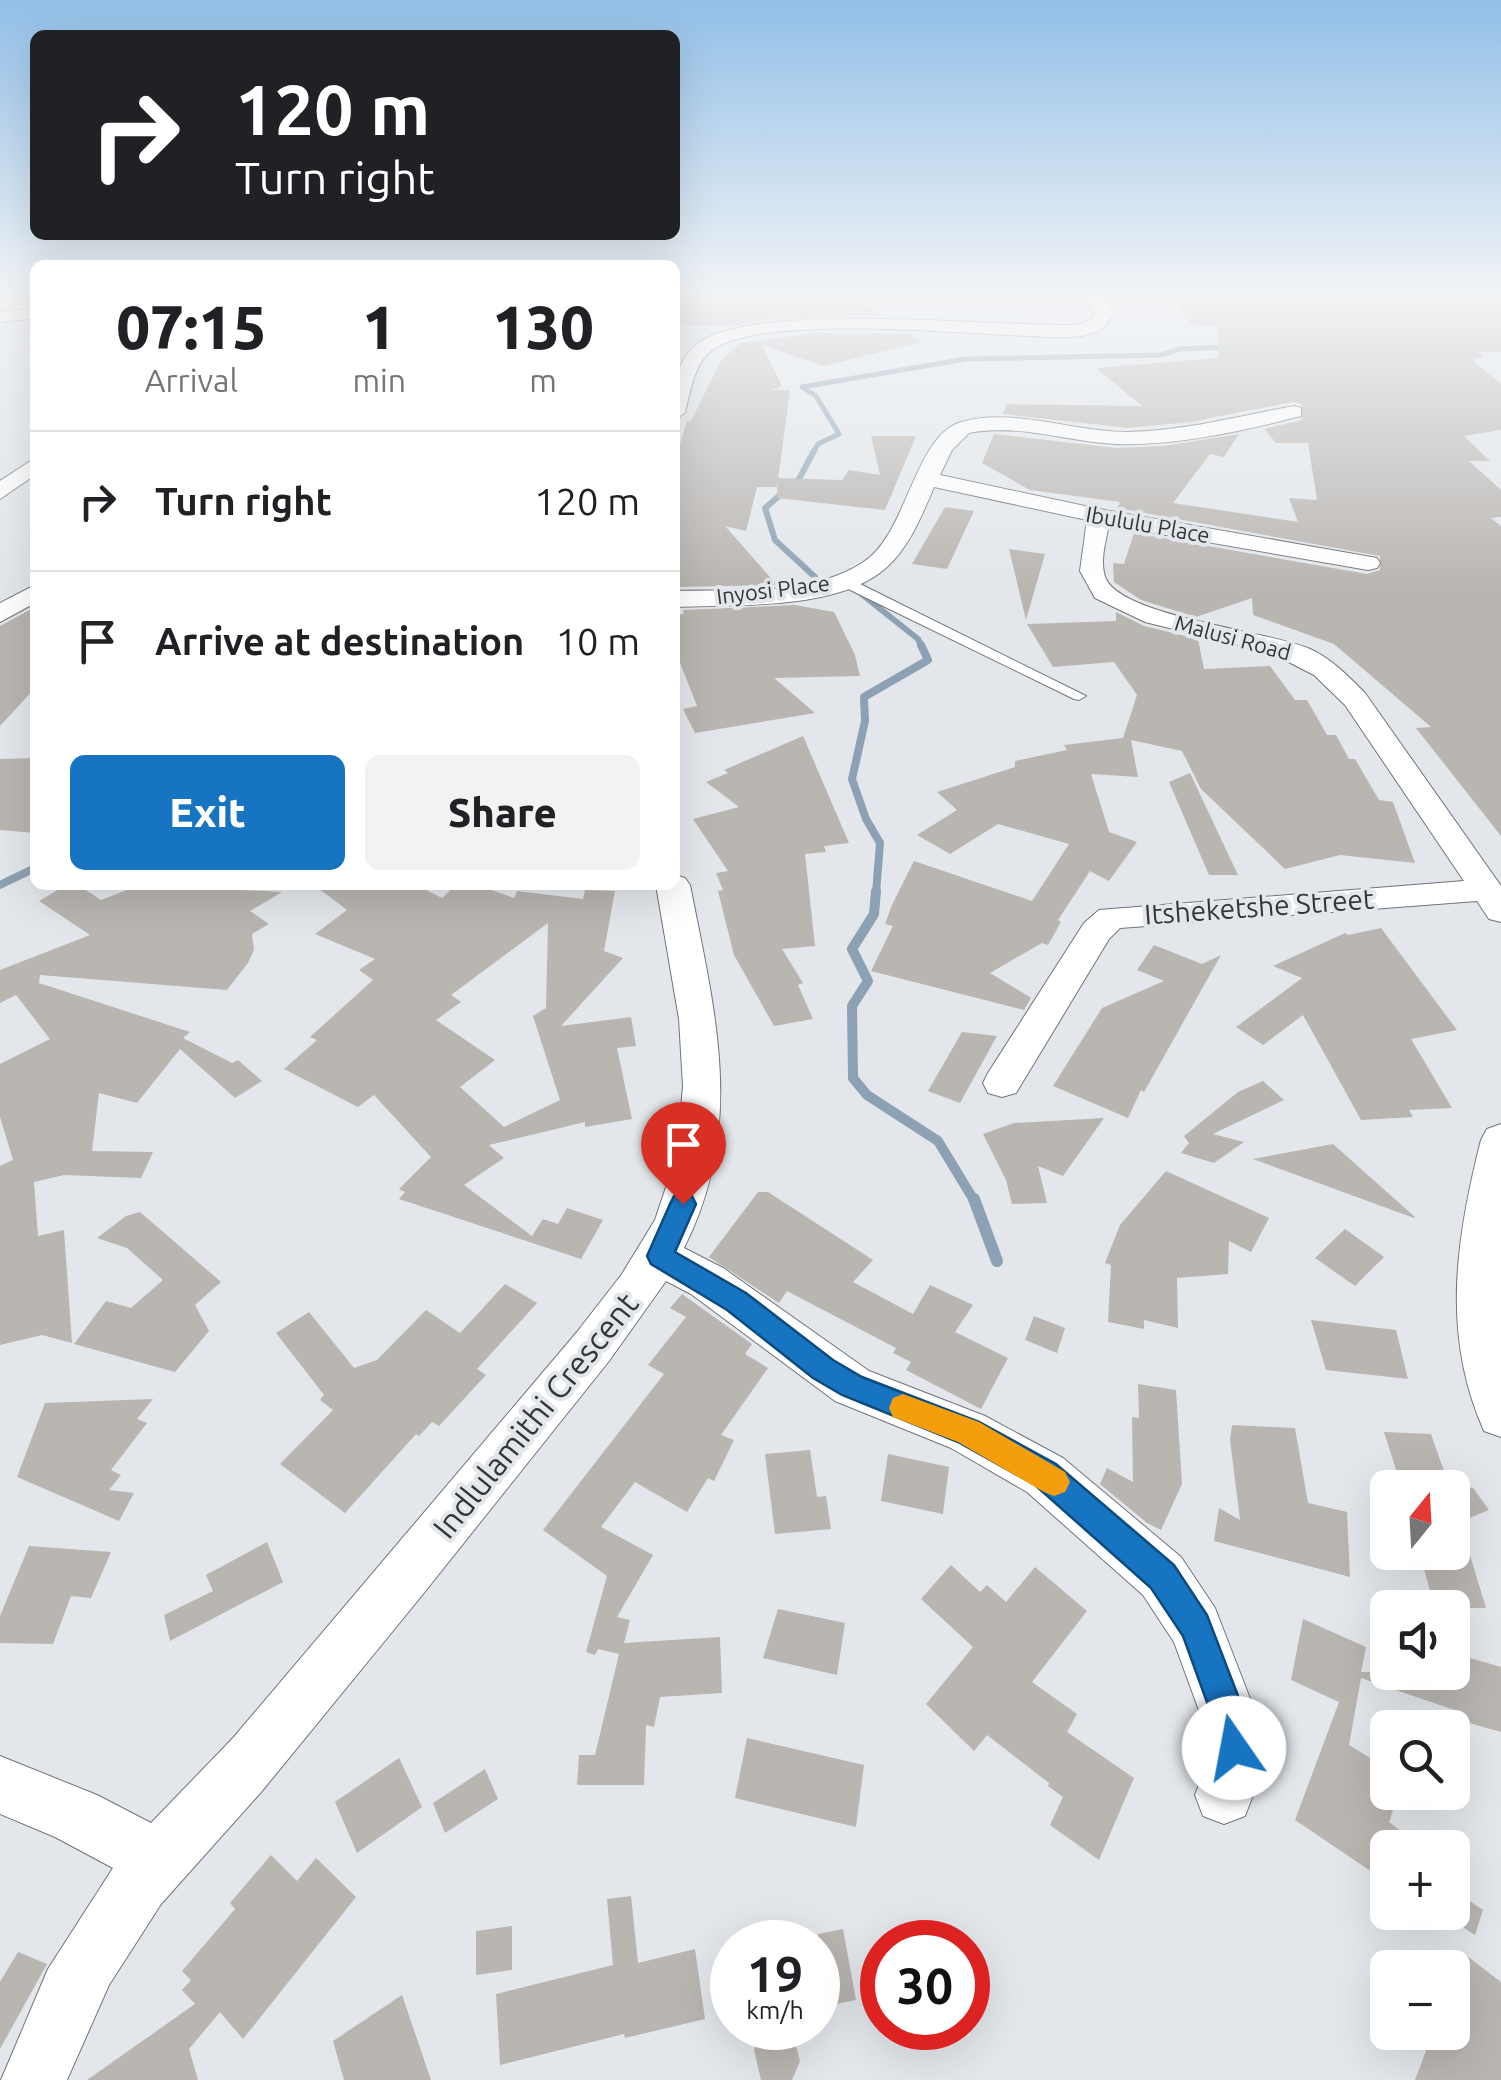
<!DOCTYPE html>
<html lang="en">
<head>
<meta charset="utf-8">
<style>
	:root { --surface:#fff; --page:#f2f2f2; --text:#202124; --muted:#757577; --line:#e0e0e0; --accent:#1674c1 }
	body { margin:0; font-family:Ubuntu,sans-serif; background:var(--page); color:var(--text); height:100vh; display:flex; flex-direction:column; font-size:38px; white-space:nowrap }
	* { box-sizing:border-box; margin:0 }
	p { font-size:32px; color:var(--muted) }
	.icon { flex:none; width:55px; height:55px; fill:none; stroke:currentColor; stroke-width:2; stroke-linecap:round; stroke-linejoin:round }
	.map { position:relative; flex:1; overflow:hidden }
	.panel { position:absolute; left:30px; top:260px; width:650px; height:630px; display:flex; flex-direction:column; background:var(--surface); border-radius:15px; box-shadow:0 10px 40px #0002 }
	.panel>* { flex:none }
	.guide { position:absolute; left:30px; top:30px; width:650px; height:210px; border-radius:15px; box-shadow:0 10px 40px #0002; background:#202124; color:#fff; overflow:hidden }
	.needle { width:65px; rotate:18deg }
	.buttons { position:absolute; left:1370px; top:1470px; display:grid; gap:20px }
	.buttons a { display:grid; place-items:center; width:100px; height:100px; border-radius:15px; background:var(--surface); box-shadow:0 10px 40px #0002; font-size:50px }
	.speed { position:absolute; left:710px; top:1920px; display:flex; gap:20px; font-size:50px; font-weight:700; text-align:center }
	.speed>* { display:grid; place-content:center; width:130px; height:130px; border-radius:50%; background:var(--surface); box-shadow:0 10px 40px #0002; line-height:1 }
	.speed small { font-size:25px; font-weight:400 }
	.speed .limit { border:15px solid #d22; background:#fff; color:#111 }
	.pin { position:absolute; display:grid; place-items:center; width:85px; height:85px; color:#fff; margin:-102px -42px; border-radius:50% 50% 50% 0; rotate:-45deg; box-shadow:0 0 10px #0007 }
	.pin .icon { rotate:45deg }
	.me { position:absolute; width:110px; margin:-55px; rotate:348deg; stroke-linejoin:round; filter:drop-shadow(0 0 8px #0008) }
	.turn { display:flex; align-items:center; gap:35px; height:210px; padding:0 40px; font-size:45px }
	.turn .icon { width:130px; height:130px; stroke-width:2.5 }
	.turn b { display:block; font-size:70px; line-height:85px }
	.eta { display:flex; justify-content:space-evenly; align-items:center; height:170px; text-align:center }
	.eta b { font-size:60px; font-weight:800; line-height:70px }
	.action { display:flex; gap:20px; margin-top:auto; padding:20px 40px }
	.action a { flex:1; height:115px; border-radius:15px; background:var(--accent); color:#fff; font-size:40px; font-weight:800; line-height:115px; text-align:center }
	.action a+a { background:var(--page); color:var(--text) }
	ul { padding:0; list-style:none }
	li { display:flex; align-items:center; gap:30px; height:140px; padding:0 40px; border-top:2px solid var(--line) }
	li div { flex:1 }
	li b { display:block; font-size:38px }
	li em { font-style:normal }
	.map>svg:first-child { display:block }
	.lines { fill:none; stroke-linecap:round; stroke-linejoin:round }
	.stream-far4 { stroke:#8ca1b3; stroke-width:5 }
	.stream-far3 { stroke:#8ca1b3; stroke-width:6 }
	.stream-far2 { stroke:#8ca1b3; stroke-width:8 }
	.stream-far1 { stroke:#8ca1b3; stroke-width:10 }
	.stream { stroke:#8ca1b3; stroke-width:12 }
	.building { fill:#b9b5b1; fill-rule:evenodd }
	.service-casing { stroke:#717478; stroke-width:2 }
	.minor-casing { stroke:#717478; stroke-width:2 }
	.service { fill:#fff; fill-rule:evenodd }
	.minor { fill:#fff; fill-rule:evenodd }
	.route { fill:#1674c1; stroke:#0e4b7d; stroke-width:2.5 }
	.slow { fill:#f59e0b }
	.labels { text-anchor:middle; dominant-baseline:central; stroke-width:8; stroke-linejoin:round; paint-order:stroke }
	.far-street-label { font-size:22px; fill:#333536; stroke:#e3e7eb }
	.street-label { font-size:28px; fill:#333536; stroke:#e3e7eb }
	.near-street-label { font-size:32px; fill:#333536; stroke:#e3e7eb }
</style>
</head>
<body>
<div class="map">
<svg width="1501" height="2080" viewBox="0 0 1501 2080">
	<rect width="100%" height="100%" fill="#e3e7eb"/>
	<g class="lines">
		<path class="stream-far4" d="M 813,453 L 818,444 L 839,434 L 816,396 L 802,387 L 966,359 L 1161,355 L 1180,349 L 1228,347"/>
		<g class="stream-far3">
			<path d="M 814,451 L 799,479 L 765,508 L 775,540 L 815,577"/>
			<path d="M 859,592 L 918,639 L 922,648"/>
		</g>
		<g class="stream-far2">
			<path d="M 0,885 L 35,868"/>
			<path d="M 876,893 L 880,843 L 866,819 L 852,779 L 865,721 L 864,697 L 928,660 L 921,645"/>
		</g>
		<path class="stream-far1" d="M 876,891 L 874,914 L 852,949 L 868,981 L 852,1006 L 853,1078 L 867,1095 L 938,1141 L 975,1202"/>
		<path class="stream" d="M 974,1199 L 997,1261"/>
	</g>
	<g class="building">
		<path d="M 675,297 L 856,297 L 883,315 L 773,319 L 730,326 L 675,325 Z"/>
		<path d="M 1501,297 L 1501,352 L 1478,352 L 1484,357 L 1472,360 L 1501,384 L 1501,430 L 1464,436 L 1490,461 L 1469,461 L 1501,490 L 1501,517 L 1491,518 L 1501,526 L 1501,836 L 1416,728 L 1431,727 L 1334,644 L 1253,615 L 1252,598 L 1196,617 L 1141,600 L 1114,582 L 1113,563 L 1124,564 L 1134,533 L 1367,574 L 1380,570 L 1380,556 L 1117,508 L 1120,502 L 1030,490 L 982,463 L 994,434 L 1116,448 L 1163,446 L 1239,434 L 1224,457 L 1210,454 L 1173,503 L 1298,522 L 1289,498 L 1317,500 L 1308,443 L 1276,443 L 1264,429 L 1302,420 L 1302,404 L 1293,402 L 1190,422 L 1128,428 L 1003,414 L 1007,404 L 1142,406 L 1096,368 L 1218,358 L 1217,326 L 1191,325 L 1174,300 Z"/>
		<path d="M 816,333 L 910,334 L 922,342 L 823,366 L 762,345 L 782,386 L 772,390 L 790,390 L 777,487 L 757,487 L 746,531 L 725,526 L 777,585 L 677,587 L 675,460 L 687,421 L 691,421 L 720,362 L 740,343 Z"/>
		<path d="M 871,436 L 916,436 L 885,510 L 777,498 L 778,478 L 842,480 L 849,470 L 880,475 Z"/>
		<path d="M 945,507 L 974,511 L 947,569 L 912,564 Z"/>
		<path d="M 1009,549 L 1045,554 L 1026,620 Z"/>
		<path d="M 795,605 L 834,612 L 855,655 L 860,676 L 774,678 L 815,713 L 695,733 L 683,709 L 697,706 L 675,650 L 675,615 L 684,614 L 683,610 Z"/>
		<path d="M 35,607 L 35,688 L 0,726 L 0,626 Z"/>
		<path d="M 1116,612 L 1144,626 L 1198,639 L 1204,669 L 1270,666 L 1295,700 L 1307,700 L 1327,735 L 1336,735 L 1349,759 L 1355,759 L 1379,800 L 1393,802 L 1415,863 L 1340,855 L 1285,869 L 1201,789 L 1182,751 L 1131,740 L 1138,777 L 1091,774 L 1109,832 L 1137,842 L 1109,881 L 1090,871 L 1058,920 L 1061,922 L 1048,945 L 1042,943 L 990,973 L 1031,998 L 1024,1010 L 871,971 L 893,926 L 885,924 L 892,905 L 914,861 L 1032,901 L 1069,844 L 998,824 L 950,854 L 917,835 L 957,810 L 937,792 L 1015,767 L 1015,761 L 1067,750 L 1064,745 L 1123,738 L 1137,695 L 1114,662 L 1053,667 L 1027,624 L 1116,621 Z"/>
		<path d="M 803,736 L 849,843 L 824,846 L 826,852 L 805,854 L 815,946 L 782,949 L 803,983 L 798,985 L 813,1019 L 774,1026 L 734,955 L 718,891 L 723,890 L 716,873 L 728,871 L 693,819 L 739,807 L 706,782 L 728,773 L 724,770 Z"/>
		<path d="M 35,758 L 35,833 L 0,830 L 0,759 Z"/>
		<path d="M 1190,773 L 1238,875 L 1209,875 L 1169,782 Z"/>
		<path d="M 66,885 L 78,885 L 101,900 L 140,885 L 282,892 L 250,911 L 269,924 L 252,934 L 254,950 L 248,963 L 227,990 L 40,975 L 39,983 L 190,1032 L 183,1038 L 232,1063 L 238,1060 L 262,1081 L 235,1098 L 180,1049 L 137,1103 L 99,1093 L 92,1151 L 153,1152 L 141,1178 L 64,1175 L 34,1182 L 38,1236 L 64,1230 L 72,1343 L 42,1335 L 0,1345 L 0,1166 L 13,1160 L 0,1117 L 0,1064 L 50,1039 L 16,995 L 0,1003 L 0,970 L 90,935 L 39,901 Z"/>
		<path d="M 314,885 L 416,885 L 442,898 L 456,885 L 477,885 L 514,898 L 517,891 L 583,899 L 585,890 L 615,891 L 604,951 L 623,958 L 561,1026 L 631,1017 L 636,1046 L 617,1048 L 632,1119 L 585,1127 L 585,1122 L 489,1145 L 504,1158 L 464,1185 L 532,1236 L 543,1219 L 558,1224 L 567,1208 L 603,1220 L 581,1259 L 399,1199 L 405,1192 L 399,1189 L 431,1157 L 374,1095 L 358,1107 L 284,1069 L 317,1040 L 310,1037 L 373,980 L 359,970 L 375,959 L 315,934 L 347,910 ZM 548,923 L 546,1008 L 533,1016 L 560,1100 L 504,1127 L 460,1087 L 495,1060 L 436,1020 L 461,1002 L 451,995 Z"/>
		<path d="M 1381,928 L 1457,1030 L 1411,1039 L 1452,1108 L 1409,1110 L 1413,1117 L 1361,1120 L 1303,1015 L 1263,1045 L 1236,1027 L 1302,978 L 1273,966 L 1345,933 L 1348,935 Z"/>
		<path d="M 1154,945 L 1202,964 L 1221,955 L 1144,1092 L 1141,1090 L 1128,1118 L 1053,1086 L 1102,1008 L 1164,981 L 1137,970 Z"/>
		<path d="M 962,1032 L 997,1036 L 960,1103 L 928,1091 Z"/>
		<path d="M 1263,1081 L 1284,1100 L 1213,1134 L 1244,1142 L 1214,1163 L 1181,1153 L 1189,1143 L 1184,1136 L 1238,1092 Z"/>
		<path d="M 1104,1118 L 1063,1176 L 1038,1166 L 1047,1203 L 1012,1204 L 1006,1180 L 983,1134 L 1014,1123 Z"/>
		<path d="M 1333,1144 L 1415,1217 L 1414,1218 L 1253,1159 Z"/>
		<path d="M 1166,1171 L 1269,1218 L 1251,1252 L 1229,1241 L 1228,1274 L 1177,1278 L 1178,1328 L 1144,1320 L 1144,1329 L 1108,1322 L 1111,1265 L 1105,1263 L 1120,1225 Z"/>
		<path d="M 758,1192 L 768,1192 L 873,1260 L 853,1282 L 913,1314 L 930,1285 L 973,1305 L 955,1332 L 1008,1358 L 981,1409 L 906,1370 L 911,1362 L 893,1353 L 896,1348 L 787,1291 L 779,1303 L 709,1257 Z"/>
		<path d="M 140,1212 L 221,1282 L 195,1305 L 209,1331 L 175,1372 L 74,1344 L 106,1301 L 131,1308 L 163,1280 L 127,1248 L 97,1238 L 126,1216 Z"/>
		<path d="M 1345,1229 L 1384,1257 L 1355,1286 L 1315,1258 Z"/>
		<path d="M 505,1284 L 537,1303 L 477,1369 L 486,1375 L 439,1426 L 432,1422 L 419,1436 L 416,1434 L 345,1513 L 280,1464 L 333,1410 L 320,1400 L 324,1395 L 276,1333 L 309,1312 L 354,1368 L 377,1360 L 426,1310 L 460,1333 Z"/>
		<path d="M 682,1294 L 752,1344 L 745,1354 L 768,1368 L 721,1435 L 734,1440 L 714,1481 L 708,1478 L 687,1512 L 635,1482 L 601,1527 L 653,1555 L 617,1617 L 630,1620 L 624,1643 L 720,1637 L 722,1693 L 660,1697 L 654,1727 L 646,1725 L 644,1785 L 577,1785 L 579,1755 L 595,1755 L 619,1654 L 598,1649 L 595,1655 L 586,1652 L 607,1576 L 543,1530 L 664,1374 L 648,1365 L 686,1317 L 670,1308 Z"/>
		<path d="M 1034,1316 L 1065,1328 L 1057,1353 L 1025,1340 Z"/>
		<path d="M 1311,1320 L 1396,1330 L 1408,1379 L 1326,1370 Z"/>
		<path d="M 1138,1384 L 1176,1390 L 1182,1484 L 1161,1530 L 1147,1523 L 1100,1484 L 1107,1468 L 1133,1482 L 1132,1417 L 1139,1418 Z"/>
		<path d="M 153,1399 L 137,1419 L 147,1423 L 111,1470 L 121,1475 L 109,1490 L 134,1493 L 119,1521 L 17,1477 L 45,1403 Z"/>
		<path d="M 1232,1425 L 1295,1428 L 1308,1503 L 1347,1512 L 1350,1577 L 1214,1541 L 1219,1508 L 1240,1520 L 1230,1440 Z"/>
		<path d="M 1384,1432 L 1431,1434 L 1450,1488 L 1402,1488 Z"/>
		<path d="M 810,1450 L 817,1497 L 826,1496 L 831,1529 L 775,1534 L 765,1454 Z"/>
		<path d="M 888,1454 L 949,1467 L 943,1514 L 881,1501 Z"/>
		<path d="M 1452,1483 L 1473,1488 L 1489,1510 L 1452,1525 Z"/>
		<path d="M 267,1542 L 283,1582 L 170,1641 L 164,1615 L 213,1591 L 206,1575 Z"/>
		<path d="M 29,1546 L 111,1552 L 91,1598 L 71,1596 L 53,1644 L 0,1643 L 0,1616 Z"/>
		<path d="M 1419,1552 L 1469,1552 L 1486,1608 L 1435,1608 Z"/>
		<path d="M 951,1565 L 980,1592 L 987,1585 L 1006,1602 L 1035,1567 L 1087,1611 L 1032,1682 L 1077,1714 L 1067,1732 L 1134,1778 L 1099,1860 L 1050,1825 L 1063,1797 L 1048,1786 L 1049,1783 L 987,1735 L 974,1751 L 926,1704 L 973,1647 L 921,1599 Z"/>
		<path d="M 778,1609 L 845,1623 L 837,1675 L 763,1658 Z"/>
		<path d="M 1303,1619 L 1366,1647 L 1361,1672 L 1464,1672 L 1463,1656 L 1501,1667 L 1501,1732 L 1466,1722 L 1466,1714 L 1361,1678 L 1349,1745 L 1388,1769 L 1388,1792 L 1399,1792 L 1389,1822 L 1423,1848 L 1388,1848 L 1378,1876 L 1295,1820 L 1339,1702 L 1291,1680 Z"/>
		<path d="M 747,1738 L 864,1765 L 856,1827 L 735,1798 Z"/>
		<path d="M 399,1758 L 422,1807 L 357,1853 L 335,1802 Z"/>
		<path d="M 485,1769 L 498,1799 L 445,1833 L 433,1803 Z"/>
		<path d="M 271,1855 L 297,1881 L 316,1858 L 356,1897 L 243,2039 L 220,2012 L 189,2049 L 198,2080 L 87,2080 L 195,2004 L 182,1990 L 191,1980 L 182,1971 L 235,1909 L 230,1903 Z"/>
		<path d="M 1452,1889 L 1483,1910 L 1475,1935 L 1452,1920 Z"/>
		<path d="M 631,1896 L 638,1963 L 695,1949 L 705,2019 L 625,2038 L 624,2034 L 500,2065 L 496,1994 L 613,1965 L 607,1899 Z"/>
		<path d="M 512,1926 L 512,1970 L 476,1975 L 476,1931 Z"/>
		<path d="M 843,1929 L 856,2000 L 818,2008 L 818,1934 Z"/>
		<path d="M 18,1952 L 47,1964 L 0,2049 L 0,1982 Z"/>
		<path d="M 1463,1953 L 1501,1982 L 1501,2080 L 1415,2080 L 1433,2032 L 1452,2032 L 1452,1981 Z"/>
		<path d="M 402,1995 L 431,2080 L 344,2080 L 333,2041 Z"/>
		<path d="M 777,2028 L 793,2034 L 800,2061 L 792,2080 L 761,2080 L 754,2050 L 762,2033 Z"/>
	</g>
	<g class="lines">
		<defs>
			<path id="service" d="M 838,578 L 848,578 L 1086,696 L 1079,700 L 1074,699 L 838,584 Z"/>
			<g id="minor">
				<path d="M 1080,297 C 1096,297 1108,296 1113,314 C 1110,318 1108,323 1104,327 C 1087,341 1050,337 1029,336 C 962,334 761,313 711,351 C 694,364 690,393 685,413 L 675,419 C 675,391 673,360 700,342 C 762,301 993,327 1076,325 L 1091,320 L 1095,314 Z"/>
				<path d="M 35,308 L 35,318 L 0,322 L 0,312 Z"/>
				<path d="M 1294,406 L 1301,408 L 1301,416 C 1242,431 1177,446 1116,444 C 1068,442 1018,423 969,433 L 952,450 L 940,475 L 1099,509 L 1377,558 L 1380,563 L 1377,568 L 1368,570 L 1109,525 C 1106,540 1099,563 1106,579 C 1124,617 1269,631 1310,649 C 1332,659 1349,677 1365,693 L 1501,886 L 1501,922 L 1489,919 L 1477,901 L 1120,928 L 1109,939 L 1016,1093 L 1002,1097 L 988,1093 L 983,1083 L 988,1073 L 1084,923 L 1099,910 L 1464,881 L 1345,705 L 1314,675 L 1271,653 L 1145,622 L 1095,598 L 1080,571 L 1087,520 L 934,487 C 922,515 910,546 887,567 C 839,611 736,604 675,607 L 675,591 C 736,589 808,597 862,563 C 908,535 913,437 961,422 C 1014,407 1073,432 1128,432 C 1184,431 1239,416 1294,406 Z"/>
				<path d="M 35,458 L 35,475 L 0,499 L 0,481 Z"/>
				<path d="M 35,585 L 35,603 L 0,622 L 0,603 Z"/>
				<path d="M 675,875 L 685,878 L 690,885 C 715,1012 746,1126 684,1248 L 723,1268 L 869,1371 L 985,1416 L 1063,1458 L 1181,1557 L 1215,1608 L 1261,1727 L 1260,1777 L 1245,1816 L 1224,1824 L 1203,1816 L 1195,1795 L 1202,1777 L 1205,1727 L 1174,1642 L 1143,1595 L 1027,1492 L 951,1448 L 835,1401 L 691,1294 L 666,1281 L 609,1361 L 419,1599 L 262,1791 L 161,1904 L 109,1985 L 67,2080 L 1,2080 L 48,1969 L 113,1868 L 55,1837 L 0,1814 L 0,1756 L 97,1795 L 151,1823 L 233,1738 L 577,1332 L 622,1274 L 655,1220 L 677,1154 L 683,1086 L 679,1019 L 656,885 L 675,885 Z"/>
				<path d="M 1501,1124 L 1501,1437 L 1484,1431 C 1441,1335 1456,1238 1481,1140 L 1487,1129 Z"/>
			</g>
		</defs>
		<use href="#service" class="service-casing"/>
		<use href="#minor" class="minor-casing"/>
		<use href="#service" class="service"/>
		<use href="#minor" class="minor"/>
	</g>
	<linearGradient id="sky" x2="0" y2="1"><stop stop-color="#92bfe8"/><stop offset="0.5" stop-color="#f2f4f6"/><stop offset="1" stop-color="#f2f4f6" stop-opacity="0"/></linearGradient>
	<rect width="1501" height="589" fill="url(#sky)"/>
	<path class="route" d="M 683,1193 L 692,1196 L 696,1204 L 675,1252 L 746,1293 L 833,1360 L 862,1377 L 979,1422 L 1056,1464 L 1174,1565 L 1207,1615 L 1250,1727 L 1251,1748 L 1246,1760 L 1234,1765 L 1222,1760 L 1216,1727 L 1183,1636 L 1151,1588 L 1035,1485 L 958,1442 L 842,1395 L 813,1378 L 727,1310 L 651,1264 L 647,1256 L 670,1204 L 674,1196 Z"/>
	<path class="slow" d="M 903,1394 L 979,1422 L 1065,1472 L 1070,1482 L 1065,1492 L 1054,1496 L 1044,1492 L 958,1442 L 893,1417 L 889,1408 L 893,1398 Z"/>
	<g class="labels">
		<g class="far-street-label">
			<text transform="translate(1148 524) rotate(10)">Ibululu Place</text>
			<text transform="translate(773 589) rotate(-7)">Inyosi Place</text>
			<text transform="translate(1233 637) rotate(15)">Malusi Road</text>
		</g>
		<g class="street-label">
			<text transform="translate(1259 906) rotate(-4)">Itsheketshe Street</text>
		</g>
		<g class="near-street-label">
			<text transform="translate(535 1415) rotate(-51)">Indlulamithi Crescent</text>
		</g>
	</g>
</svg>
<div class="buttons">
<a><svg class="needle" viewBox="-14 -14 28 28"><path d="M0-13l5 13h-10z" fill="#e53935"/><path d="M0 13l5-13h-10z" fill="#757577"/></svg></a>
<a><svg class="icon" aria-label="sound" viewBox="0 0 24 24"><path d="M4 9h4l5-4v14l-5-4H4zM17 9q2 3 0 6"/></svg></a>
<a><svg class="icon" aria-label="search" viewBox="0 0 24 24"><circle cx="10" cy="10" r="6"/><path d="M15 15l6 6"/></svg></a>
<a>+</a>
<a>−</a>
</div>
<div class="speed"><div>19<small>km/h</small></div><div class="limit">30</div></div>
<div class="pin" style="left:683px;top:1204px;background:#d93025"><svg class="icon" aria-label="arrive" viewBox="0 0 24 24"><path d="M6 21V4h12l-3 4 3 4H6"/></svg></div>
<svg class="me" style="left:1234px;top:1748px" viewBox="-20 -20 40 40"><circle r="19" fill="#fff"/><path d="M0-13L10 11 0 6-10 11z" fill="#1674c1"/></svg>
<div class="guide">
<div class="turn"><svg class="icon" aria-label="right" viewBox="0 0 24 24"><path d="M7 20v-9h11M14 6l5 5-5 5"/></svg><div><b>120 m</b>Turn right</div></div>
</div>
<section class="panel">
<div class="eta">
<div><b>07:15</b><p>Arrival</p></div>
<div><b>1</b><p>min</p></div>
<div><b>130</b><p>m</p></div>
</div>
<ul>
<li><svg class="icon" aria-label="right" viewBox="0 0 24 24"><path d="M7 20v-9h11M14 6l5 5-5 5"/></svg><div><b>Turn right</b></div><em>120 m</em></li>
<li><svg class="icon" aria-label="arrive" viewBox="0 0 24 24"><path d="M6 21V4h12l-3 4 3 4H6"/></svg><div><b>Arrive at destination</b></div><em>10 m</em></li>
</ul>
<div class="action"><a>Exit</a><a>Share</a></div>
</section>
</div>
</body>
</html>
